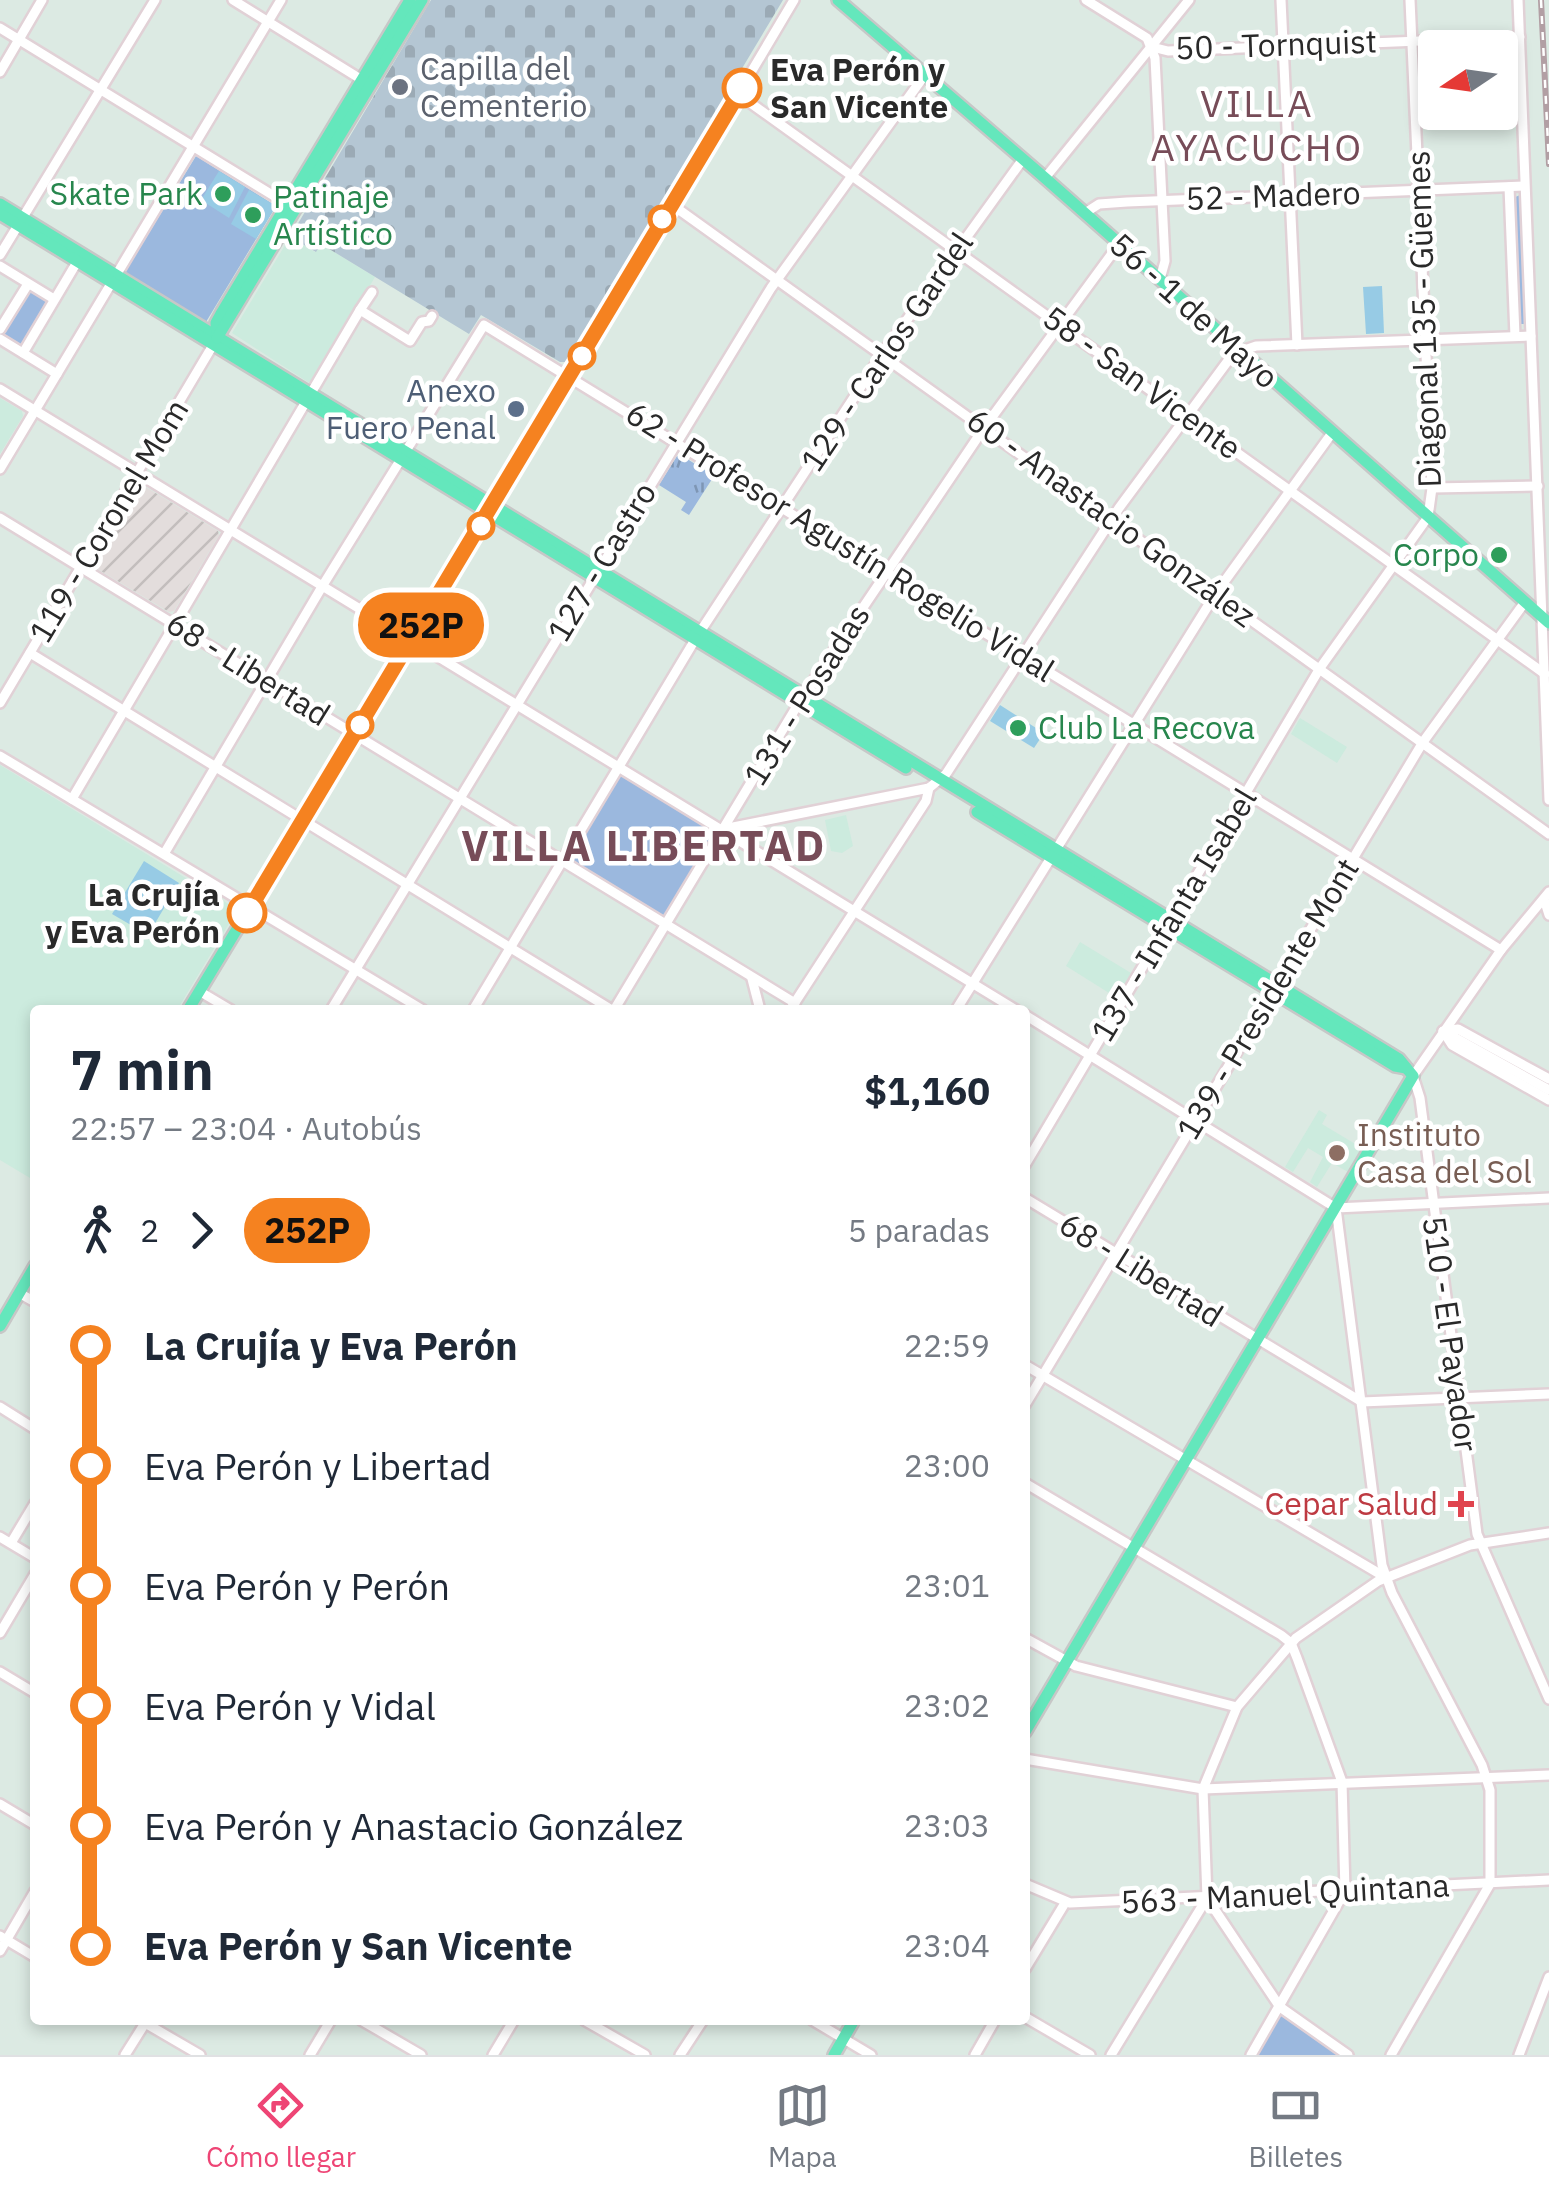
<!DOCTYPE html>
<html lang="es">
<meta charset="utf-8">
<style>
body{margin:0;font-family:"IBM Plex Sans",sans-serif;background:#f2f2f3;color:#1f2937;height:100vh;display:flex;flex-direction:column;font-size:38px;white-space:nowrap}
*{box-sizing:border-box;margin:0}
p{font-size:32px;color:#747a83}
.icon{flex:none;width:55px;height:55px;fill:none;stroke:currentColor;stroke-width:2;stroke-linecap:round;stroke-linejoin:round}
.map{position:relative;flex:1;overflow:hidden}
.panel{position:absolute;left:30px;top:1005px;width:1000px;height:1020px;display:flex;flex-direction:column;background:#fff;border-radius:10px;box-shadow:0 5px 15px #0003}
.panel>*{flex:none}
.badge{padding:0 20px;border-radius:32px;font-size:35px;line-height:65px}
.needle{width:65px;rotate:257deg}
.fabs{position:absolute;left:1418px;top:30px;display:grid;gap:20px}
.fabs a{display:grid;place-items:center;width:100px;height:100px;border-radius:10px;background:#fff;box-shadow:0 5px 15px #0003;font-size:50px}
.map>.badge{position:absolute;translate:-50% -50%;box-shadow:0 0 0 5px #fff}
.legs{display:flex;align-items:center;gap:15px;height:110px;padding:0 40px;font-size:32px}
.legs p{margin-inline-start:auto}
.headline{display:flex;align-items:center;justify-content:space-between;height:170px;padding:0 40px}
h1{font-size:55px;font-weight:800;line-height:75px}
ul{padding:0 40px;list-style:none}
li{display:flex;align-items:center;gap:35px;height:120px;font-size:38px}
li i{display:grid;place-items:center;width:15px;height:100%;margin:0 12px;background:currentColor}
li i::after{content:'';width:25px;height:25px;margin:-12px;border:8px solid;border-radius:50%;background:#fff}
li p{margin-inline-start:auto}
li:first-child i{background:linear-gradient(#0000 50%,currentColor 0)}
li:last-child i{background:linear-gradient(currentColor 50%,#0000 0)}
.menu{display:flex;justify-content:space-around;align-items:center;height:140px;border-top:2px solid #e0e1e3;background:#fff;font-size:28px;color:#747a83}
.menu a{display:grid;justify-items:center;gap:5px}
.menu .active{color:#ee4575}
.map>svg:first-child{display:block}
</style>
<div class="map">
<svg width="1549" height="2055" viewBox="0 0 1549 2055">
<defs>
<pattern id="industrial-furrows" width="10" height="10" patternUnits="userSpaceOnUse" patternTransform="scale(2.5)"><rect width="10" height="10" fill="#e3dddc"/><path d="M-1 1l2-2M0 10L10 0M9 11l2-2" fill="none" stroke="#c3bebd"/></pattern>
<pattern id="grass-tufts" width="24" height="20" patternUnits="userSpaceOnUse" patternTransform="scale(2.5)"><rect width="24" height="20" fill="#9bb8de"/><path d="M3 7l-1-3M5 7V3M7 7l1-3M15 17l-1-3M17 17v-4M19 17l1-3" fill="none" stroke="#7e96b4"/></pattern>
<pattern id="cemetery-stones" width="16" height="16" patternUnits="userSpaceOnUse" patternTransform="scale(2.5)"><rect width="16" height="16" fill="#b4c6d3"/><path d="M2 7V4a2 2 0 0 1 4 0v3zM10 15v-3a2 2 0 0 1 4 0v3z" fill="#9baab5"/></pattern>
</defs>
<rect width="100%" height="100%" fill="#dceae3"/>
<!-- industrial -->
<polygon fill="url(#industrial-furrows)" points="144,486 218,531 219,535 174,611 169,612 96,568 95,561 139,488"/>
<!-- education -->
<g fill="#ccebde">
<polygon points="290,237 315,252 321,244 375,277 311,384 232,333"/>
<polygon points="0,398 22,411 23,416 0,454"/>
<polygon points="1300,718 1347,747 1337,763 1291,734"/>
<polygon points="0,765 235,908 236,912 177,1010 35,1010 35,1181 0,1160"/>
<polygon points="846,815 853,846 842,853 831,851 825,820"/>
<polygon points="1080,942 1131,973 1117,998 1066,966"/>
<polygon points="1319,1110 1327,1115 1322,1124 1362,1148 1348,1172 1332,1163 1317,1187 1310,1182 1323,1157 1308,1148 1293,1172 1285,1167"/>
</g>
<!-- grass -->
<polygon fill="url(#grass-tufts)" points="681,455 714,476 689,515 681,510 686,502 659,485 677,456"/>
<!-- cemetery -->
<polygon fill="url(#cemetery-stones)" points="431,0 783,0 566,362 560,362 481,315 469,334 321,244 316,252 290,237"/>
<!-- park -->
<g fill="#9bb8de">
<polygon points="196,156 276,206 206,322 125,272"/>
<polygon points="1520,195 1523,197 1528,324 1519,324 1513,198"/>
<polygon points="30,287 49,300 21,348 1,335"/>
<polygon points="620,767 723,829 666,926 563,862"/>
<polygon points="1281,2014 1340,2055 1257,2055"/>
</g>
<!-- pitch -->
<g fill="#97cbe5">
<polygon points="219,171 245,187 229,218 201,200"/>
<polygon points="249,190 276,206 256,239 231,224"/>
<polygon points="1382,286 1384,333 1366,334 1363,287"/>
<polygon points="1000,705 1044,733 1034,748 990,721"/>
<polygon points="144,861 179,883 148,935 112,914"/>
</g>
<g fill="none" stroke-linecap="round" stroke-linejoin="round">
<!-- minor casing -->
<g stroke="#e1d1d6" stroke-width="14">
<g id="minor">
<polyline points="233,0 367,83"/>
<polyline points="1086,0 1147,38 1155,58 1165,261 1160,279"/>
<polyline points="1281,0 1297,345"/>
<polyline points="1518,0 1549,800"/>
<polyline points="0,28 292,207"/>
<polyline points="1152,47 1168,51 1520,37"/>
<polyline points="0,72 42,0"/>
<polyline points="738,94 1545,674"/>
<polyline points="1045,178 1189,0"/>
<polyline points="1509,187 1515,336"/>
<polyline points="671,204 1549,834"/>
<polyline points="1085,213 1099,204 1127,202 1524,186"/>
<polyline points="0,255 155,0"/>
<polyline points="0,266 54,299"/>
<polyline points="360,310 372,292"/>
<polyline points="0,329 28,284"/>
<polyline points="0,339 57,374"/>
<polyline points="23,353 77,262"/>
<polyline points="0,389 1016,1010"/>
<polyline points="0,469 281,0"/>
<polyline points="1432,488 1538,486"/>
<polyline points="494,505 794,0"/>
<polyline points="0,518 795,1003"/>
<polyline points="30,653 612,1010"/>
<polyline points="0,703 216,340"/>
<polyline points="0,756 423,1010"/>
<polyline points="72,799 360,310 410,341 422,322 429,321 432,316"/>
<polyline points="723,829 929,788"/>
<polyline points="164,854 323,585 484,325 1501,950"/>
<polyline points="1549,892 1501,950 1413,1076 1420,1098 1477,1534 1549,1699"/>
<polyline points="1544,899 1549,915"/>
<polyline points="752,979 760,1010"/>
<polyline points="199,991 231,1010"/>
<polyline points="331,1010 771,288 924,76"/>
<polyline points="473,1010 696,638 883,353 1023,159"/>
<polyline points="614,1010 800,701 984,428 1119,244"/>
<polyline points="790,1010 926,801 929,788 946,774 1119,508 1233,354 1256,346 1531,336"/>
<polyline points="956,1010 1216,593 1332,433"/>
<polyline points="1025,1015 1336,1208"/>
<polyline points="1443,1031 1452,1045 1549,1100"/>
<polyline points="1443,1031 1549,1090"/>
<polyline points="1446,1031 1458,1029 1549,1079"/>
<polyline points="1025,1165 1320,668 1428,517 1432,488 1410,0"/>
<polyline points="1025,1198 1362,1402 1549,1394"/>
<polyline points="1336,1208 1382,1565 1392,1593 1482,1765 1490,1790 1490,1884 1391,2055"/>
<polyline points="1336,1208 1549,1198"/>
<polyline points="19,1293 35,1302"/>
<polyline points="1025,1365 1385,1577"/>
<polyline points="1025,1405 1423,742 1525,602"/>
<polyline points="0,1407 35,1429"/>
<polyline points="1025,1483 1281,1635 1291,1643 1297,1658 1342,1782 1345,1891 1251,2055"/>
<polyline points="0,1537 35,1558"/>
<polyline points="11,1543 35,1503"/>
<polyline points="0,1633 35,1574"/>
<polyline points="1025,1638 1076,1666 1237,1707"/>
<polyline points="0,1672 35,1693"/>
<polyline points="1025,1759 1203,1789 1549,1775"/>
<polyline points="0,1804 35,1825"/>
<polyline points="1025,1884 1070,1903 1549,1880"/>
<polyline points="1207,1898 1280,2007 1348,2055"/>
<polyline points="0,1936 35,1957"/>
<polyline points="0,1951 35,1891"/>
<polyline points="1025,1969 1065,1903"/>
<polyline points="1025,2017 1090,2055"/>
<polyline points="140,2020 200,2055"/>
<polyline points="361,2020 421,2055"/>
<polyline points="584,2020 645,2055"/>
<polyline points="812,2020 871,2055"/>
<polyline points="125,2055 147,2020"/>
<polyline points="310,2055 331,2020"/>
<polyline points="493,2055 514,2020"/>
<polyline points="680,2055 703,2020"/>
<polyline points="975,2055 995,2020"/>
<polyline points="1111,2055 1207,1898 1203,1789 1237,1707 1296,1638 1378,1581 1470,1545 1549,1533"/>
<polyline points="1519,2055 1549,1977"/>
</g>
</g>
<!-- major casing -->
<g stroke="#c7c7c7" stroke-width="16">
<g id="major">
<polyline points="838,0 1045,178 1549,623"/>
<polyline points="0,204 1399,1059 1413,1076 1025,1732"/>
<polyline points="0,214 906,768"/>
<polyline points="217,337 216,323 222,312 410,0"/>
<polyline points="217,338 422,0"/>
<polyline points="977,812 1395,1066 1406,1068"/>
<polyline points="188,1010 492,508"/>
<polyline points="0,1326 35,1266"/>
<polyline points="834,2055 854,2020"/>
</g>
</g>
<!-- minor -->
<use href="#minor" stroke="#fff" stroke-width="9"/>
<!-- major -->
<use href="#major" stroke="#64e7bc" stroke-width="11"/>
<!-- rail casing -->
<g stroke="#b29fa4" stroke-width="6">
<polyline id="rail" points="1541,0 1549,164"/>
</g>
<!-- rail -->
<use href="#rail" stroke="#fff" stroke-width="2.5" stroke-dasharray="8" stroke-linecap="butt"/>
</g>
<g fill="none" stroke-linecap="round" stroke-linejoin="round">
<!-- line-1 casing -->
<g stroke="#fff" stroke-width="22">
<polyline id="line-1" points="247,913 742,88"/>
</g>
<!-- line-1 -->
<use href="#line-1" stroke="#f58220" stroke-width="15"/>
</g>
<!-- markers -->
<circle fill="#6b7280" stroke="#fff" stroke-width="4" cx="400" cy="87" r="10"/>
<g fill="#fff" stroke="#f58220" stroke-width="5">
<circle cx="742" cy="88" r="18"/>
<circle cx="662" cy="219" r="12"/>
<circle cx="582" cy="356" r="12"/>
<circle cx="481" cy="526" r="12"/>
<circle cx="360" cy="725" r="12"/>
<circle cx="247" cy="913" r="18"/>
</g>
<g fill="#2e9e5b" stroke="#fff" stroke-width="4">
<circle cx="223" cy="194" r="10"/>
<circle cx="253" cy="215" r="10"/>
<circle cx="1499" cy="555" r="10"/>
<circle cx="1018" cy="728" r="10"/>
</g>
<circle fill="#5c6f8a" stroke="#fff" stroke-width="4" cx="516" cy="409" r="10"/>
<circle fill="#8d6e63" stroke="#fff" stroke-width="4" cx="1337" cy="1153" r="10"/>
<path fill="#e0444e" stroke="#fff" stroke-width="4" d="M1456 1489h10v10h10v10h-10v10h-10v-10h-10v-10h10z"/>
<g text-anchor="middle" stroke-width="9" stroke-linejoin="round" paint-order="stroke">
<!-- street labels -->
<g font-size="32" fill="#292929" stroke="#fff">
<text transform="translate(1276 45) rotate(-2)" y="11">50 - Tornquist</text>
<text transform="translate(1273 196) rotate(-2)" y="11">52 - Madero</text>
<text transform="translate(1194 311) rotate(42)" y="11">56 - 1 de Mayo</text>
<text transform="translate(1424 319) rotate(-92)" y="11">Diagonal 135 - Güemes</text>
<text transform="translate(887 352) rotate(-56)" y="11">129 - Carlos Gardel</text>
<text transform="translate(1142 383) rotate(36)" y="11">58 - San Vicente</text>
<text transform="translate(1111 518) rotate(36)" y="11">60 - Anastacio González</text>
<text transform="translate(109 521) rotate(-59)" y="11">119 - Coronel Mom</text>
<text transform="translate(840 542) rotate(32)" y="11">62 - Profesor Agustín Rogelio Vidal</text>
<text transform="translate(602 562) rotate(-59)" y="11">127 - Castro</text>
<text transform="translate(248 669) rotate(32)" y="11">68 - Libertad</text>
<text transform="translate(807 695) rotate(-58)" y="11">131 - Posadas</text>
<text transform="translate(1174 915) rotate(-59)" y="11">137 - Infanta Isabel</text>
<text transform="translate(1268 999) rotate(-59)" y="11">139 - Presidente Mont</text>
<text transform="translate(1141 1270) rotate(32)" y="11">68 - Libertad</text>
<text transform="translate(1450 1334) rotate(82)" y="11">510 - El Payador</text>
<text transform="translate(1285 1894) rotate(-3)" y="11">563 - Manuel Quintana</text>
</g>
<!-- worship labels -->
<g font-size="32" fill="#5b616d" stroke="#fff" text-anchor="start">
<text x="420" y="80">Capilla del<tspan x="420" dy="37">Cementerio</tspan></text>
</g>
<!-- stop labels -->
<g font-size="32" font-weight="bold" fill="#292929" stroke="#fff" text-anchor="start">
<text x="770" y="81">Eva Perón y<tspan x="770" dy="37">San Vicente</tspan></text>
<text x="220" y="906" text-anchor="end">La Crujía<tspan x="220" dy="37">y Eva Perón</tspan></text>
</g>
<!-- leisure labels -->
<g font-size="32" fill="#27864d" stroke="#fff" text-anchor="end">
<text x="203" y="205">Skate Park</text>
<text x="273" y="208" text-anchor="start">Patinaje<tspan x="273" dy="37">Artístico</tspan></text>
<text x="1479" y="566">Corpo</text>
<text x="1038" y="739" text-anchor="start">Club La Recova</text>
</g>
<!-- service labels -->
<g font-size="32" fill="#4e5e75" stroke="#fff" text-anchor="end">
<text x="496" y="402">Anexo<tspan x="496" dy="37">Fuero Penal</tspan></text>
</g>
<!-- education labels -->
<g font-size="32" fill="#785e54" stroke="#fff" text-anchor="start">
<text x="1357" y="1146">Instituto<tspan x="1357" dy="37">Casa del Sol</tspan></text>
</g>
<!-- health labels -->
<g font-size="32" fill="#be3a42" stroke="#fff" text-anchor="end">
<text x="1438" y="1515">Cepar Salud</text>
</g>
<!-- quarter labels -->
<g font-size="38" letter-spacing="2.5" fill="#774c58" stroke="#fff">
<text x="1257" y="117">VILLA<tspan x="1257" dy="44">AYACUCHO</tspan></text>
</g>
<!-- district labels -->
<g font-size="42" font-weight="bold" letter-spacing="2.5" fill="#774c58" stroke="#fff">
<text x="644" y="861">VILLA LIBERTAD</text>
</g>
</g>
</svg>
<div class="fabs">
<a><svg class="needle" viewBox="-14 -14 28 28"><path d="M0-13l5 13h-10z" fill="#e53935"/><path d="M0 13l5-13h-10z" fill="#747a83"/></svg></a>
</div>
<b class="badge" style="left:421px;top:625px;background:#f58220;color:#111">252P</b>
<section class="panel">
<div class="headline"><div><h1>7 min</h1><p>22:57 – 23:04 · Autobús</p></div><b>$1,160</b></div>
<div class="legs"><svg class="icon" aria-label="walk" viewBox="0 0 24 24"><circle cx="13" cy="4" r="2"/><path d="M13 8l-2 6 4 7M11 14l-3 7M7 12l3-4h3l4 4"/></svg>2<svg class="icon" aria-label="forward" viewBox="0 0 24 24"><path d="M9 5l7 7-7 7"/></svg><b class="badge" style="background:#f58220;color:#111">252P</b><p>5 paradas</p></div>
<ul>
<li><i style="color:#f58220"></i><b>La Crujía y Eva Perón</b><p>22:59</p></li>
<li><i style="color:#f58220"></i><span>Eva Perón y Libertad</span><p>23:00</p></li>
<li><i style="color:#f58220"></i><span>Eva Perón y Perón</span><p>23:01</p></li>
<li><i style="color:#f58220"></i><span>Eva Perón y Vidal</span><p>23:02</p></li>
<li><i style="color:#f58220"></i><span>Eva Perón y Anastacio González</span><p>23:03</p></li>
<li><i style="color:#f58220"></i><b>Eva Perón y San Vicente</b><p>23:04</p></li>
</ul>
</section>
</div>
<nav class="menu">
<a class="active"><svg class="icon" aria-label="directions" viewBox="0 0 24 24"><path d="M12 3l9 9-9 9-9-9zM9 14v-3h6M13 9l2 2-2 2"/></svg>Cómo llegar</a>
<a><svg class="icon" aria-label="map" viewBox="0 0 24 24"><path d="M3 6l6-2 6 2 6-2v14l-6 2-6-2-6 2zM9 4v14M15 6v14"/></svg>Mapa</a>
<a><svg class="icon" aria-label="tickets" viewBox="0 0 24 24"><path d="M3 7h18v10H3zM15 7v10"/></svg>Billetes</a>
</nav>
